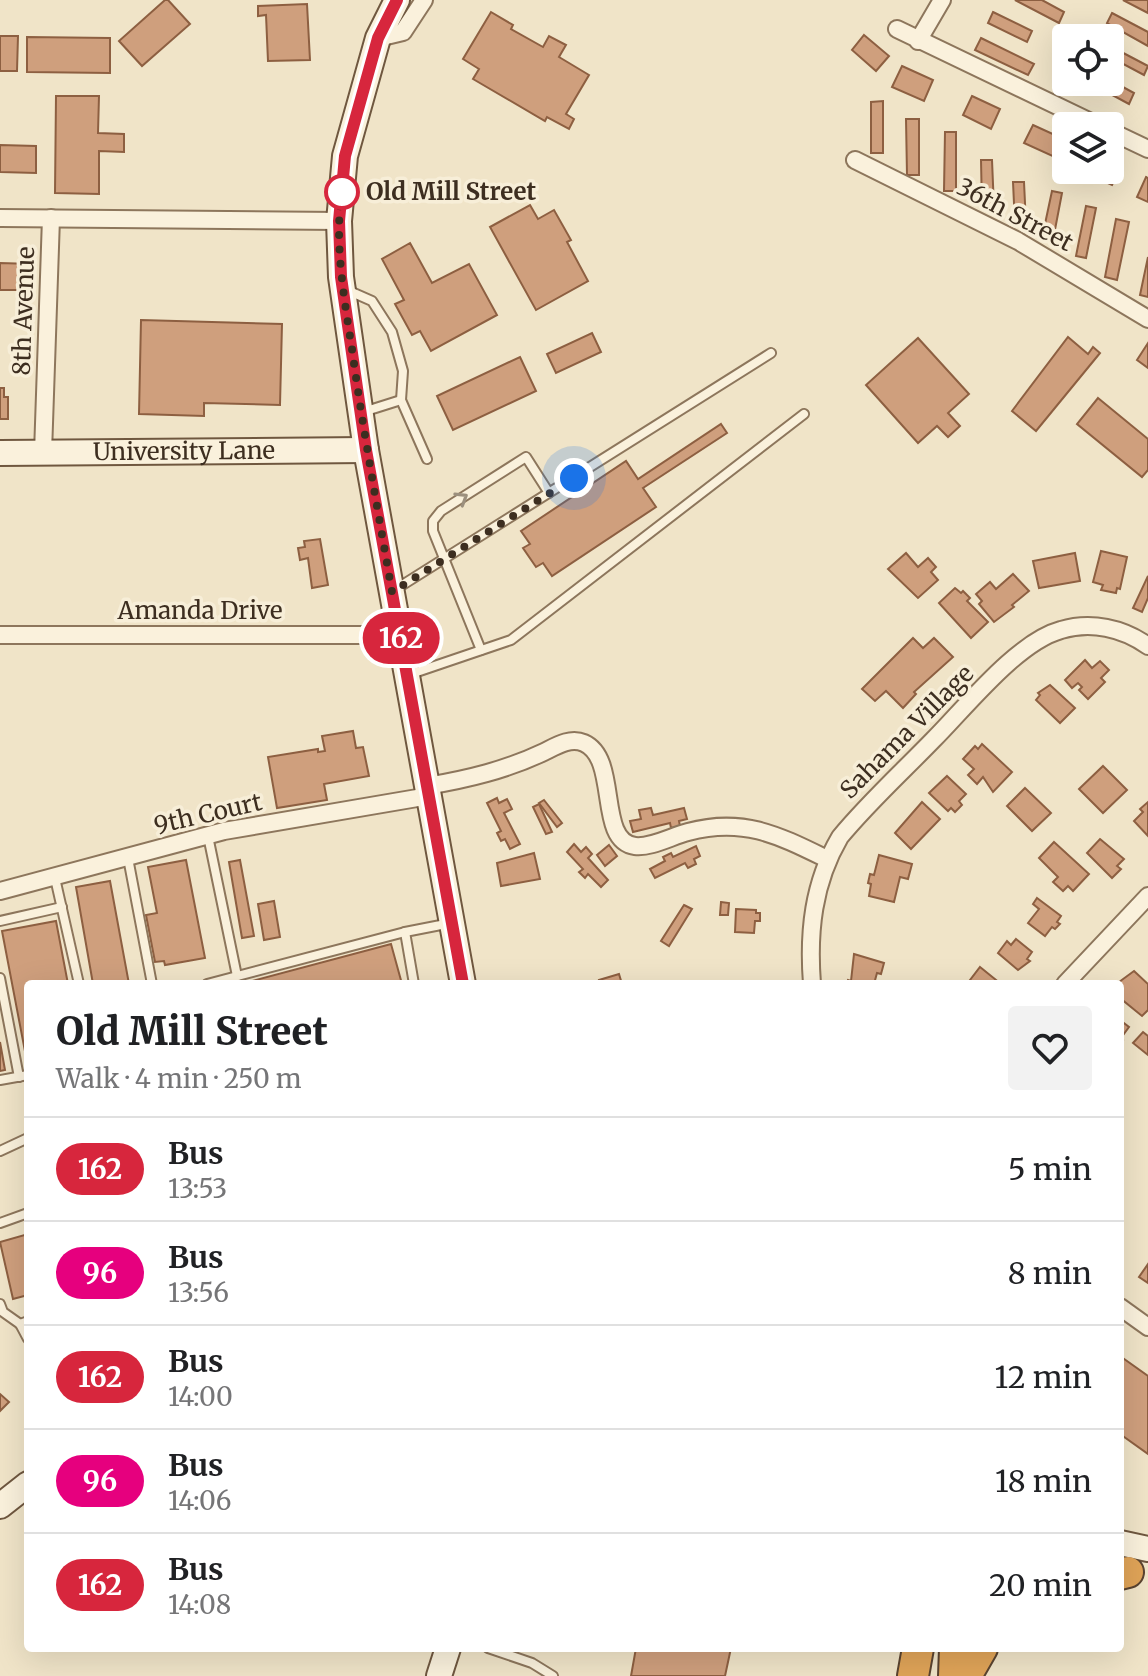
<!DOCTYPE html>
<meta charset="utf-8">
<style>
body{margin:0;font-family:Merriweather,serif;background:#f2f2f2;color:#202124;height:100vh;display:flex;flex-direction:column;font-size:30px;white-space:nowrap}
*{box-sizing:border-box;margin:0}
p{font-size:26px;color:#757577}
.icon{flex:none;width:44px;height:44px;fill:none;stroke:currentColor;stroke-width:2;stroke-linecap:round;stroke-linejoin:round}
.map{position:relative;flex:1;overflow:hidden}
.details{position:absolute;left:24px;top:980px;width:1100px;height:672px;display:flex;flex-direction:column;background:#fff;border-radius:8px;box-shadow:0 8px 32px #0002}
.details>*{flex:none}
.badge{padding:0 16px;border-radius:26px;font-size:28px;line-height:52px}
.controls{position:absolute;left:1052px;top:24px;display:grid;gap:16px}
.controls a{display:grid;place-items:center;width:72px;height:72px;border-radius:8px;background:#fff;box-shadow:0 8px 32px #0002;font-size:40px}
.you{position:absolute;width:40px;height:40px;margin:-20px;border:6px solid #fff;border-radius:50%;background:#1a73e8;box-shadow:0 0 0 12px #1a73e833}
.map>.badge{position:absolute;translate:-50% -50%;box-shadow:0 0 0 4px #fff}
.round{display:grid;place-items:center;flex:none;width:84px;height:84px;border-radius:8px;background:#f2f2f2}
.overview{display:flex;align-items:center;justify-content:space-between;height:136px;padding:0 32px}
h1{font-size:38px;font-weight:800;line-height:60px}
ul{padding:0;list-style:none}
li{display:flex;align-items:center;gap:24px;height:104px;padding:0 32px;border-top:2px solid #e0e0e0}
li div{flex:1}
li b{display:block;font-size:30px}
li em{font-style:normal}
li .badge{min-width:88px;font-weight:700;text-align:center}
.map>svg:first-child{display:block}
</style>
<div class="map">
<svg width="1148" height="1676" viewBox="0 0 1148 1676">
<rect width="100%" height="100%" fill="#f0e4c8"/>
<!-- building -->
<g fill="#cf9f7d" stroke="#8d5f41" stroke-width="2">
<polygon points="165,0 168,0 190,24 142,66 119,41"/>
<polygon points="1015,0 1042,0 1064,12 1059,23"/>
<polygon points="1123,0 1148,0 1148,13"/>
<polygon points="307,4 310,60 268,61 266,15 258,16 258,6"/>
<polygon points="491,12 513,25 511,29 543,47 549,36 566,45 559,57 589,75 566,114 574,119 569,129 547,117 545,121 473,79 479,69 463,59"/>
<polygon points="993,12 1032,31 1027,42 988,23"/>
<polygon points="1112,13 1148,32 1148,46 1107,23"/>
<polygon points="864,35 889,56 876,71 852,50"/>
<polygon points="0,36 18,36 17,71 0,71"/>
<polygon points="27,37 110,38 110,73 27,72"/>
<polygon points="981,38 1034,64 1028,75 975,50"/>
<polygon points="1110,46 1148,66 1144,75 1110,57"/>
<polygon points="902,66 933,80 924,101 892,87"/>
<polygon points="1110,80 1134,93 1129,104 1088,82"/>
<polygon points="56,96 99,96 98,133 124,134 124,152 99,151 99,194 55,193"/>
<polygon points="972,96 1000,109 991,129 963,115"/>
<polygon points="883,101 883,153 871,153 871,102"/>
<polygon points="906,119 919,119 919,175 907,175"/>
<polygon points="1033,125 1066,140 1059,159 1024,143"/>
<polygon points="945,132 956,132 956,191 944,191"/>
<polygon points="0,145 36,146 36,173 0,172"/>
<polygon points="981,160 992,160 994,208 982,209"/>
<polygon points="1110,160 1121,166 1112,185 1081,171 1110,170"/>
<polygon points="1146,177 1148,178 1148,202 1137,197"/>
<polygon points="1013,182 1024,182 1026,224 1015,225"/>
<polygon points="1052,191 1062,193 1053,240 1042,238"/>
<polygon points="530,205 538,219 554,210 571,240 567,242 588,281 536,310 490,227"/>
<polygon points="1086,206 1096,208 1086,258 1076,256"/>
<polygon points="1116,219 1129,222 1117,280 1105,277"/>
<polygon points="410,243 432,283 469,264 497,315 431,351 420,331 412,335 395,304 404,300 382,259"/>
<polygon points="1148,257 1148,297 1140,295"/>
<polygon points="0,263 32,264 32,284 18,284 18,290 0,290"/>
<polygon points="141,320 282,324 280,405 204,403 204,416 139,414"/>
<polygon points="592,333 601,352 556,373 547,354"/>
<polygon points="1068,337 1088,354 1093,347 1100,353 1036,431 1012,411"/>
<polygon points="918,338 969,394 948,413 960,426 948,437 937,426 918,443 866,385"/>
<polygon points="1148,343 1148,368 1137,360"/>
<polygon points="520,357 536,391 453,430 437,396"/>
<polygon points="0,388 4,388 4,397 8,397 8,419 0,419"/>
<polygon points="1098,398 1148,439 1148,470 1142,477 1077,424"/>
<polygon points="721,424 727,433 643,488 656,507 552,576 543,563 536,567 523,548 530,544 521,531 626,461 638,479"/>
<polygon points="320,539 328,585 312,588 308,558 300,560 298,548 305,547 304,541"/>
<polygon points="1101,551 1127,557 1120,589 1117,588 1116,593 1101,590 1103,585 1093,582"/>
<polygon points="906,553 918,567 928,558 936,567 931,572 938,580 918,598 888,569"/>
<polygon points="1075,553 1080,581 1039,588 1033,561"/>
<polygon points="1013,574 1029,591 1012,605 1014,607 994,622 979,604 982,601 976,594 990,582 996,589"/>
<polygon points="1148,576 1148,598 1142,612 1133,608"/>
<polygon points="955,588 961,593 963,591 970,598 967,601 988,622 971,638 939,603"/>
<polygon points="913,638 923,648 934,638 953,657 914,692 916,694 903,708 886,691 875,701 862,689"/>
<polygon points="1085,660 1092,668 1100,661 1109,670 1101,678 1105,682 1088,699 1079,690 1082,687 1078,683 1072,688 1065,680"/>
<polygon points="1050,685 1075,708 1060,723 1036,700 1040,695 1038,693"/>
<polygon points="353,731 356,748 363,747 369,776 324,784 327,800 277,808 268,757 318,749 318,752 325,751 322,736"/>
<polygon points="982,744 1012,772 993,792 983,777 977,784 968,775 974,769 963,759 975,746 978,749"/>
<polygon points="1103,766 1127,790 1103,813 1079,789"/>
<polygon points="947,776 966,794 959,801 962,805 955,812 951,808 948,811 929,793"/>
<polygon points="1025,788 1051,813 1032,831 1007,806"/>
<polygon points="497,798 499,803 507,799 512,809 504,813 520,844 510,849 505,839 501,841 497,833 501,831 487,803"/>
<polygon points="544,800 562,823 557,827 539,803"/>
<polygon points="922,802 940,819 911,849 895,833"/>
<polygon points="1148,802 1148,836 1134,821 1143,812 1140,809"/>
<polygon points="539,804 552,832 546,834 533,807"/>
<polygon points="651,808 653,815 684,808 687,819 679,821 680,826 671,828 670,823 633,832 630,821 641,819 639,810"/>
<polygon points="1100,839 1124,859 1117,866 1121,869 1112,878 1087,853"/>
<polygon points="1054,842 1089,874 1073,891 1068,886 1063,891 1053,882 1058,877 1039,858"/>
<polygon points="574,844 581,852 586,847 592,854 588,858 608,880 601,887 588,874 585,878 579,872 583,869 567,852"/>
<polygon points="609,845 617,856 605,866 597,855"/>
<polygon points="696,846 700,856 694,859 696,864 688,868 685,863 655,878 650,869 665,861 663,857 671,853 673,857"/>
<polygon points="534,853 540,879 501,886 497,863"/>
<polygon points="879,855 912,864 908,879 900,877 894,902 869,896 871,884 868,883 870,874 874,875"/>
<polygon points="186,860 205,958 165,965 164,961 155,962 146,915 157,913 148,867"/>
<polygon points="240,860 254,936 242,938 229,862"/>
<polygon points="110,881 129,984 93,984 76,887"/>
<polygon points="1037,898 1061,916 1057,922 1060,924 1055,929 1052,927 1045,936 1028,923 1039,909 1033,904"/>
<polygon points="274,901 280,937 264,940 258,904"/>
<polygon points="721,902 729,903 728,915 720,915"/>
<polygon points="684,905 692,909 669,946 661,941"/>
<polygon points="736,909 756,910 756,913 760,913 760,921 755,921 754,933 735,932"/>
<polygon points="56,921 68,984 28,984 28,1067 2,931"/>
<polygon points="1016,939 1032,952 1027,959 1030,961 1018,970 998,953 1007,941 1011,945"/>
<polygon points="391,944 402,984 241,984"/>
<polygon points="854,954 884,963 881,974 877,973 874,984 847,984 848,980 851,981"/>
<polygon points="980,967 1001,984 967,984"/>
<polygon points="1134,971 1148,984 1148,1010 1142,1016 1120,998 1122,985 1119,982"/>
<polygon points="619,974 622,984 600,984 599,980"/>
<polygon points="1120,1020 1129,1027 1121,1038 1123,1040 1120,1044"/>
<polygon points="1143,1032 1148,1036 1148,1055 1133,1043"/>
<polygon points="0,1042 5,1070 0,1071"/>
<polygon points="28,1234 28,1295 13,1299 0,1242"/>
<polygon points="1148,1264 1148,1283 1139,1277"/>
<polygon points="1120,1356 1148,1376 1148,1454 1120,1434"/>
<polygon points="0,1394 9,1402 0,1411"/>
<polygon points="636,1648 731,1648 725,1676 631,1676"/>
</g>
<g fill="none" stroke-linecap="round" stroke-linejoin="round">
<!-- lane casing -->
<g stroke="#8d765c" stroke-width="12">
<g id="lane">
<polyline points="347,290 372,301 392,332 403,371 401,400 427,459"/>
<polyline points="363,412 401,400"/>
<polyline points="396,589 771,353"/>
<polyline points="481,650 433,531 433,521 441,511 526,457 549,493"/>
<polyline points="408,675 511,640 804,414"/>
<polyline points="208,836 237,976"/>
<polyline points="128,858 152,984"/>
<polyline points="55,878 79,984"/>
<polyline points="0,921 62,907"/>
<polyline points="0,978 19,1077"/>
<polyline points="207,984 405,932"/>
<polyline points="414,984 405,932 451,923"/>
<polyline points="0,1080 28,1075"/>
<polyline points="0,1151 28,1138"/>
<polyline points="0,1223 28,1213"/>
<polyline points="0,1304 3,1312 20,1324"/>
<polyline points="28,1321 20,1324 28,1339"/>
<polyline points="488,1648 532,1663 553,1676"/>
</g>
</g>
<!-- street casing -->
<g stroke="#8d765c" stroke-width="20">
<g id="street">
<polyline points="897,29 1099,126"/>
<polyline points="378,38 403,32 424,0"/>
<polyline points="918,41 942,0"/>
<polyline points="1110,131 1148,149"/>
<polyline points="855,160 1018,241 1148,319"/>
<polyline points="0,218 339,221"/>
<polyline points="43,453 51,218"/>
<polyline points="0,635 401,635"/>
<path d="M427 786C468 779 506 770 544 752 556 746 570 737 584 743 620 759 596 841 635 846 651 848 672 836 688 832 743 817 778 835 827 859"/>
<polyline points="0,891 224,831 429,796"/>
<path d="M812 984C808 932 813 883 840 837 868 803 902 772 933 740 966 707 1017 642 1061 630 1091 621 1123 628 1148 646"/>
<polyline points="1065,984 1148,896"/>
<polyline points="1120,1307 1148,1327"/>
</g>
</g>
<!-- secondary casing -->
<g stroke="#6f573f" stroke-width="28">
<g id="secondary">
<polyline points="397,0 378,38 345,156 339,221 341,277 366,450 463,984"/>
<path id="s1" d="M0 453 366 450"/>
<polyline points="0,1506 28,1484"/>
<polyline points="1120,1543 1148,1549"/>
<polyline points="439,1676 448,1648"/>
</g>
</g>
<!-- highway casing -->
<g stroke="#5b4430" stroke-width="34">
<g id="highway">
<polyline points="1120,1574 1128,1572"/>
<polyline points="913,1676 918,1648"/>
<polyline points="954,1676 955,1648"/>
<polyline points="966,1676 982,1648"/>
</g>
</g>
<!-- lane -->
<use href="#lane" stroke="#faf1dc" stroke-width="8"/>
<!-- street -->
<use href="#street" stroke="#faf1dc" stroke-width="16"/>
<!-- secondary -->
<use href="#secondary" stroke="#faf1dc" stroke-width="24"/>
<!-- highway -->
<use href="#highway" stroke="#e0a458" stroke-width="30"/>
</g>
<!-- one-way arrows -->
<defs><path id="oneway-chevron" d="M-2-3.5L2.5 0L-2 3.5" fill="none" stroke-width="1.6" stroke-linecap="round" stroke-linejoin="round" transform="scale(2)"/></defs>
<use stroke="#9c907e" href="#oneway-chevron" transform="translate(462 498) rotate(-32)"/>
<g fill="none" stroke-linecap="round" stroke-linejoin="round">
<!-- line casing -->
<g stroke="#fff" stroke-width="18">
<polyline id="line" points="397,0 378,38 345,156 339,221 341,277 366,450 463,984"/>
</g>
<!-- line -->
<use href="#line" stroke="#d7263d" stroke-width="12"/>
<!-- walk -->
<path stroke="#3d2e20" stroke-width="8" stroke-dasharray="0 14.4" d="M342 192C334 240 344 298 352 349 363 430 378 511 392 592L574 478"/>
</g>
<!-- markers -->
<circle fill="#fff" stroke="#d7263d" stroke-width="4" cx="342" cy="192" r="16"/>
<g text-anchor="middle" stroke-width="7" stroke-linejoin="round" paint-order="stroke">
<!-- stop labels -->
<g font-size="24" font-weight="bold" fill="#3d2e20" stroke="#f7eed8" text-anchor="start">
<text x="366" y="200">Old Mill Street</text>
</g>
<!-- street labels -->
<g font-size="24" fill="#3d2e20" stroke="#f7eed8">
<text transform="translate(1015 215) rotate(28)" y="8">36th Street</text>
<text transform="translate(24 311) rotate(-88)" y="8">8th Avenue</text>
<text dy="8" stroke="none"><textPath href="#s1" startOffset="184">University Lane</textPath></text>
<text x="200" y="619">Amanda Drive</text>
<text transform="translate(907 732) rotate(-45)" y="8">Sahama Village</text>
<text transform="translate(208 814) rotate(-13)" y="8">9th Court</text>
</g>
</g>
</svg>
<div class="controls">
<a><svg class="icon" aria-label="locate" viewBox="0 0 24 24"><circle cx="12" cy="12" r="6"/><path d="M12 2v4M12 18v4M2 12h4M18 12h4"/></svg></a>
<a><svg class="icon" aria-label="layers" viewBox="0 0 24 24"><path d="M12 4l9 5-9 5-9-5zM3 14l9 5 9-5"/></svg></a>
</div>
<div class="you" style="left:574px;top:478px"></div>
<b class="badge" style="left:401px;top:638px;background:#d7263d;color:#fff">162</b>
<section class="details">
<div class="overview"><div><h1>Old Mill Street</h1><p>Walk · 4 min · 250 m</p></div><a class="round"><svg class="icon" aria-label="heart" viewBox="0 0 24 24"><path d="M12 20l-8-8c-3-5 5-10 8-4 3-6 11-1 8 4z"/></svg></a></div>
<ul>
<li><span class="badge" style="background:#d7263d;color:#fff">162</span><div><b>Bus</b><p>13:53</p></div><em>5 min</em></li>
<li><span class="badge" style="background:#e6007e;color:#fff">96</span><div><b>Bus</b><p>13:56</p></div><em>8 min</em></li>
<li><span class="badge" style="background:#d7263d;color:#fff">162</span><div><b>Bus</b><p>14:00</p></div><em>12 min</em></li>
<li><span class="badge" style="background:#e6007e;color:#fff">96</span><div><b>Bus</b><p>14:06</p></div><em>18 min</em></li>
<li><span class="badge" style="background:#d7263d;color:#fff">162</span><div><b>Bus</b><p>14:08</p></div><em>20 min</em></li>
</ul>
</section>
</div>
